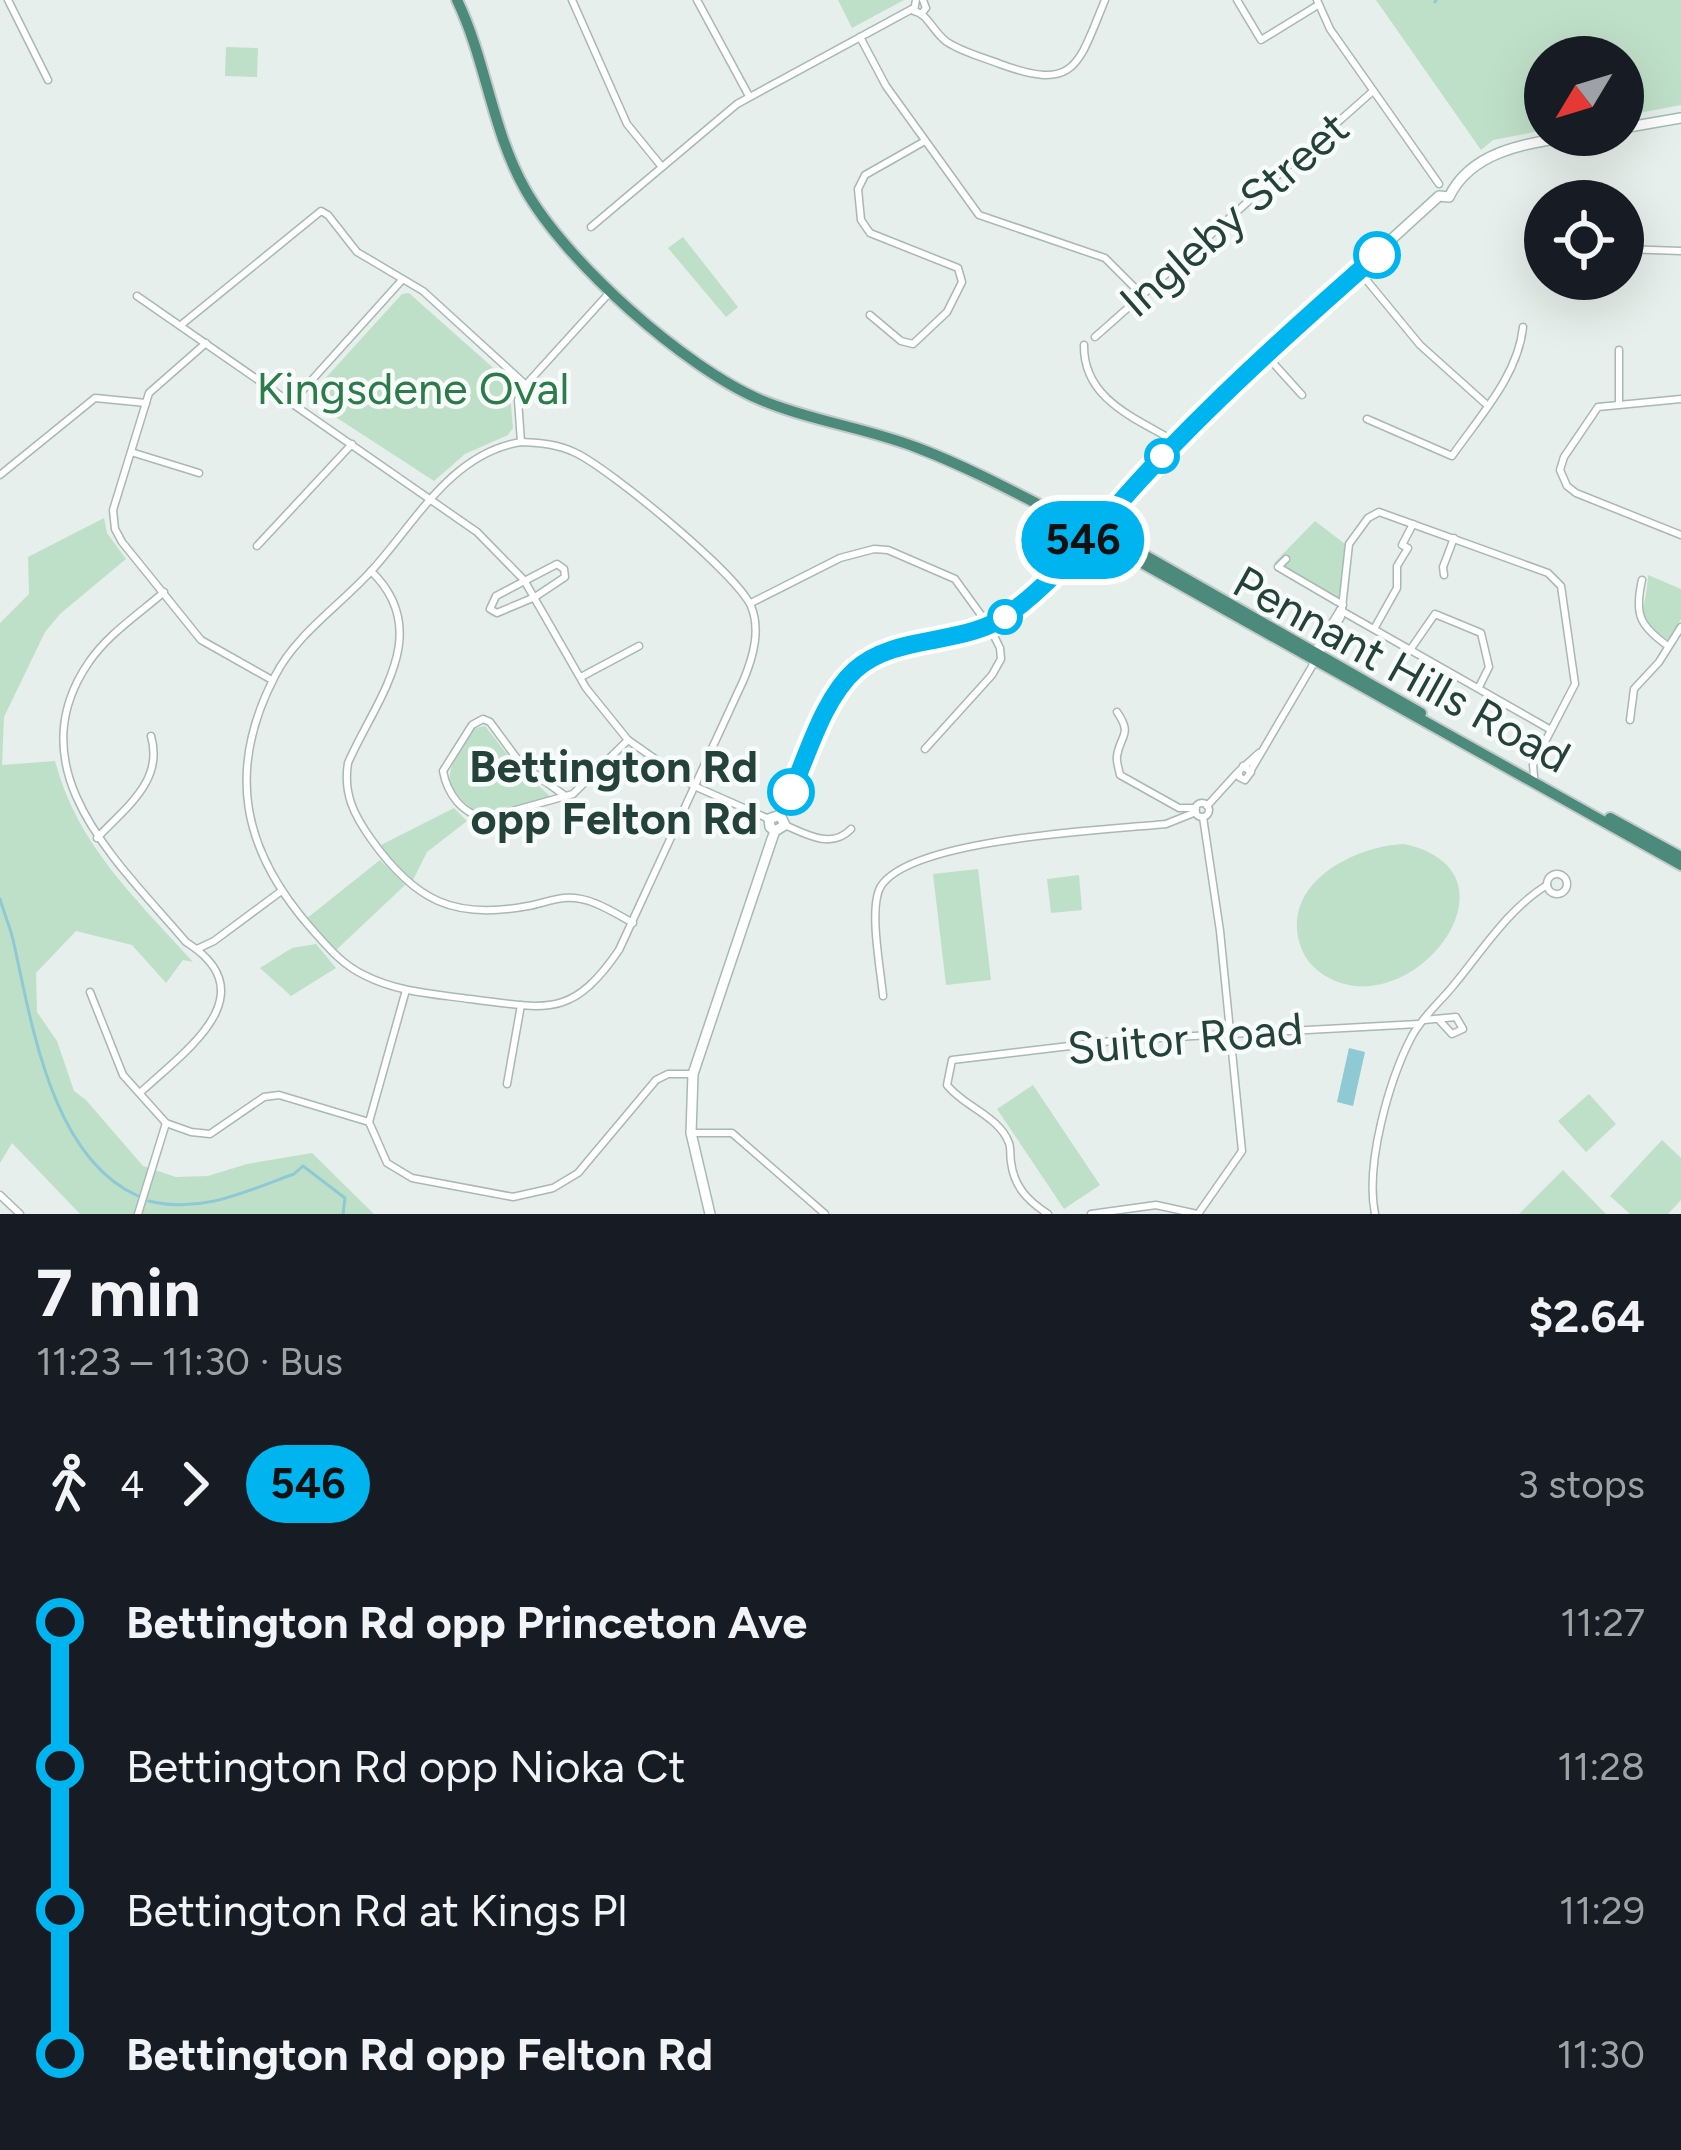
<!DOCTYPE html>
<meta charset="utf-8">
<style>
body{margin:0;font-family:Figtree,sans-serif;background:#20242c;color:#f1f3f6;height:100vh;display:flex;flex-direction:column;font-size:45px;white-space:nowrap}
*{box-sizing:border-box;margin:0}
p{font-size:39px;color:#9ea1a6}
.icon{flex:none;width:66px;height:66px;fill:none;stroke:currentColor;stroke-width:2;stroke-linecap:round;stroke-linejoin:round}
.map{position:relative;height:1214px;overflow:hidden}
.drawer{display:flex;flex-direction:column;background:#171b24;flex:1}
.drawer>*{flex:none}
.badge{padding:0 24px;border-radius:39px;font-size:42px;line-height:78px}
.needle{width:78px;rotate:232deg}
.tools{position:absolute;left:1524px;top:36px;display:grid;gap:24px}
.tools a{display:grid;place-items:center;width:120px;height:120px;border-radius:50%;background:#171b24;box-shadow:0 12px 48px #0002;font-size:60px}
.map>.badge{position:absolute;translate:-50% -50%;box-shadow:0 0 0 6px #fff}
.legs{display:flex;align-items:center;gap:18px;height:132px;padding:0 36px;font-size:39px}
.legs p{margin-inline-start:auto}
.overview{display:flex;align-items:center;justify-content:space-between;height:204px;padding:0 36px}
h1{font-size:66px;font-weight:700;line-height:90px}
ul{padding:0 36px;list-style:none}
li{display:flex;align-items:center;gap:42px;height:144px;font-size:45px}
li i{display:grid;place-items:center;width:18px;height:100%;margin:0 15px;background:currentColor}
li i::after{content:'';width:30px;height:30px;margin:-15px;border:9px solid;border-radius:50%;background:#171b24}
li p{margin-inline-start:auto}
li:first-child i{background:linear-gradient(#0000 50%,currentColor 0)}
li:last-child i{background:linear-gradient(currentColor 50%,#0000 0)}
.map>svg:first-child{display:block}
</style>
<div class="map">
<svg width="1681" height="1214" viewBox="0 0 1681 1214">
<rect width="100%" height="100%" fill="#e6efeb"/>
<!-- green -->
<g fill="#bfe0c8">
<polygon points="838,0 904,0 852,28"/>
<polygon points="1376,0 1681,0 1681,105 1623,116 1623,57 1545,57 1545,130 1493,140 1481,150"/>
<polygon points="226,47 258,48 257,77 225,76"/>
<polygon points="683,237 738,307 726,317 668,248"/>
<polygon points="409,293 509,382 513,428 508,435 465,454 434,481 311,401 311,394 402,294"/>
<path d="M104 518 107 533 126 559 60 614 45 632 4 717 2 765 55 761C77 845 137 900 193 962L183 960 166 983 132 945 76 931 36 973 37 1012 57 1041 74 1091 86 1100 143 1166 176 1177 208 1176 247 1164 312 1153 374 1214H80L12 1143 0 1163V623L29 594 28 557Z"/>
<polygon points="1315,521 1345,544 1339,598 1274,563"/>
<path d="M1648 575 1681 589V619L1668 640C1630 612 1646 618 1648 575Z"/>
<path d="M485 726 515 764 552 798 478 813C434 782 449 768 473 729Z"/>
<polygon points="454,808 467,821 427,852 412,882 379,846"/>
<path d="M1404 844C1529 871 1416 1021 1331 979 1313 970 1302 957 1298 937 1287 880 1356 846 1404 844Z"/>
<polygon points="380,860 405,885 333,953 306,919"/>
<polygon points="978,869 991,980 946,985 933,874"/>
<polygon points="1079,875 1082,910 1051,913 1047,879"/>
<polygon points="316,944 336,968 291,996 260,968 292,948"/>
<polygon points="1033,1085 1100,1185 1064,1209 997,1109"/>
<polygon points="1589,1094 1616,1124 1586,1152 1558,1121"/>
<polygon points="1662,1140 1681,1158 1681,1200 1668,1214 1630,1214 1610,1196"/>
<polygon points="1563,1170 1606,1214 1519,1214"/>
</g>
<!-- water -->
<polygon fill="#8ec9d4" points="1349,1048 1365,1052 1353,1106 1337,1102"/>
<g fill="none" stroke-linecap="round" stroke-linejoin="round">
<!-- stream -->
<g stroke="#8ec9d4" stroke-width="3">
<polyline points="1435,2 1436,0"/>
<path d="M0 899C4 914 11 928 14 944 32 1025 52 1158 138 1196"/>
<path d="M149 1201C201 1214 244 1192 294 1174L303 1166 345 1198 343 1214"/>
</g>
<!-- minor casing -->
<g stroke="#a8b8b2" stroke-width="9">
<g id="minor">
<polyline points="8,0 48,80"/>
<polyline points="572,0 627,124 662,167"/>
<polyline points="697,0 749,96"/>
<path d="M916 0 914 11C928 14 933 32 947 42 962 52 982 57 1000 64 1076 92 1078 65 1105 0"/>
<polyline points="1237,0 1261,40 1318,5"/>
<polyline points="1317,0 1330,29 1439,184"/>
<polyline points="922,13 926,8 923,0"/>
<polyline points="860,37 886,86 979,215 1105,258 1142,295"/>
<polyline points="591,227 737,104 912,9"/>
<polyline points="1623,249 1681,251"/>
<polyline points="1359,271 1420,345 1487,405"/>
<polyline points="137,296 477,532 524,580 586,688 628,740 694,786 769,819"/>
<polyline points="870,315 901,341 913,344 947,312 962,282 958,268 870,233 861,220 858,189 865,175 925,141"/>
<polyline points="181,325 321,211 328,215 357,252 423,291 526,385"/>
<polyline points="1095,337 1373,91"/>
<polyline points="206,343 149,393 113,510 115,529 122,542 201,640 272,680"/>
<path d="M1084 345C1083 399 1135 418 1176 442"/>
<polyline points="1619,350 1619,402"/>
<polyline points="1265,354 1302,395"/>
<polyline points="1681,399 1598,407 1564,457 1560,470 1567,486 1576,493 1681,535"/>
<polyline points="292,402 402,280"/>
<path d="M1367 419 1452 456C1479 417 1518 376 1523 327"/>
<path d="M521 442C541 443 558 444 576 453 611 470 736 573 751 606 761 630 753 657 744 679L619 950C571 1020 546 1008 470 999 434 994 397 992 364 975 341 964 327 946 310 927 242 849 226 770 275 676 296 634 342 604 373 569 417 520 452 453 521 442Z"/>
<polyline points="521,442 518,400 522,389 611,291"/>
<polyline points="131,452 199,473"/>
<polyline points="0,475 95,398 146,403"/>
<polyline points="257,546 352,444"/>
<polyline points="1286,559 1278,567 1343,605"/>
<polygon points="557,564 564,569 565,577 535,597 497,613 490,609 496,596"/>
<path d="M371 571C435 633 376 699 348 763 343 794 354 815 371 839 415 901 454 920 528 906 540 904 552 899 564 898 590 896 611 911 633 923"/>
<polyline points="1444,575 1443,567 1454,538"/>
<path d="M1642 580C1634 615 1640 626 1668 646"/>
<polyline points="751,603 840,558 874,549 888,550 955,579 989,626 1000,648 1001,659 992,675 925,749"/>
<polyline points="1340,610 1551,730"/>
<polyline points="1374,629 1397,588 1397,566 1408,548 1402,545 1413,524"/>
<polyline points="1410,650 1435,614 1481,633 1489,667 1479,687"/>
<polyline points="1314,652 1340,610"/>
<polyline points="581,677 639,646"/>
<path d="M1117 712C1133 735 1120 735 1117 756 1116 762 1119 769 1120 775L1179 808H1196"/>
<polyline points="1630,720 1634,689 1659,662 1681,627"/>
<polyline points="1243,766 1251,772 1245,780 1239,777 1239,771 1259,753"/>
<polyline points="1251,770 1341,617 1349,544 1368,518 1379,512 1548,573 1561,586 1575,684 1533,765 1534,776"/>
<path d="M564 795 521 764 490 722 483 719 472 725 443 771C447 793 462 815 487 818L573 794 628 740"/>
<circle cx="1202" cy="810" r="7"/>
<polyline points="1207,806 1237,773"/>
<path d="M785 825C807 835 832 849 851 829"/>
<path d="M97 838C126 807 164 781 151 736"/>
<circle cx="1557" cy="884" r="10"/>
<polyline points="197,949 214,941 280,892"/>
<polyline points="406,990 369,1122 387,1163 412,1178 513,1197 553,1188 578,1173 656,1080 668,1074 693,1074"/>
<polyline points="90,992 123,1075 166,1123 191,1132 210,1134 264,1097 279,1095 369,1122"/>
<path d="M883 996C881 971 868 907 881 886 912 838 1107 830 1166 824L1196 812"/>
<polyline points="1424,1020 1456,1017 1463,1029 1452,1034 1440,1021"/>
<polyline points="507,1084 521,1005"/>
<path d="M140 1093C182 1053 270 995 186 942 120 864 14 771 89 662 108 634 139 614 164 592"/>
<polyline points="692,1133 732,1133 825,1214"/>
<polyline points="0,1195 20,1214"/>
<polyline points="138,1214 166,1123"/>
<path d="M1048 1214C1028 1201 1014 1187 1011 1162 1010 1158 1011 1147 1009 1143 999 1116 964 1107 947 1085L952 1060 1120 1040 1419 1024"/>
<polyline points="1091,1214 1156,1205 1197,1214"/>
<polyline points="1198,1214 1242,1151 1220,931 1203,817"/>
<path d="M1375 1214C1365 1164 1389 1080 1412 1036 1423 1016 1440 1002 1453 986 1482 951 1508 909 1547 885"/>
</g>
</g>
<!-- secondary casing -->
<g stroke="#a4bbb3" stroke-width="12">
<g id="secondary">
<polyline points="1623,128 1681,118"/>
<path d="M775 831 770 827 769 819 780 815 836 695 856 669 889 652 989 626 1027 599 1224 392 1439 196 1449 197C1472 149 1530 143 1580 135"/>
<polyline points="710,1214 691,1133 693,1074 772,839 775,831 785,825 780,815"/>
</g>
</g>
<!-- trunk casing -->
<g stroke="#c2cac8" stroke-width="14">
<g id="trunk">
<path d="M457 0C486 60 492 131 525 189 565 261 685 368 761 400 811 421 867 428 918 448 978 471 1034 503 1091 531L1099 539 1681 865"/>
<polyline points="1092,531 1103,531 1118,540 1421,713"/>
<polyline points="1610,818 1681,857"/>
</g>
</g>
<!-- minor -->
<use href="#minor" stroke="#fff" stroke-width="6"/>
<!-- secondary -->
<use href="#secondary" stroke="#fff" stroke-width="9"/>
<!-- trunk -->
<use href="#trunk" stroke="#4c8a7c" stroke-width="10"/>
</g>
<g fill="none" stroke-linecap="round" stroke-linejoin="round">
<!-- line-1 casing -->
<g stroke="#fff" stroke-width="27">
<path id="line-1" d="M791 792C808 754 823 699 855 670 896 633 964 647 1009 614 1064 574 1108 512 1156 463 1226 389 1301 322 1377 255"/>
</g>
<!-- line-1 -->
<use href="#line-1" stroke="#00b5ef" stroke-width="18"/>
</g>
<!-- markers -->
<g fill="#fff" stroke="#00b5ef" stroke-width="6">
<circle cx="1377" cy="255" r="21"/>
<circle cx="1162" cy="456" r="15"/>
<circle cx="1005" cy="617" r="15"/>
<circle cx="791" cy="792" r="21"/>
</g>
<g text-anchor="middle" stroke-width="9" stroke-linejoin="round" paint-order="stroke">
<!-- street labels -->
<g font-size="45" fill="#24423a" stroke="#f7fbf9">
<text transform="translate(1234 214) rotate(-41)" y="16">Ingleby Street</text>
<text transform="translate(1402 669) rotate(29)" y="16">Pennant Hills Road</text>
<text transform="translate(1185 1038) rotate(-5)" y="16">Suitor Road</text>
</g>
<!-- park labels -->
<g font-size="45" fill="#2d7a4b" stroke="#f7fbf9">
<text x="413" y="404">Kingsdene Oval</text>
</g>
<!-- stop labels -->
<g font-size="45" font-weight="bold" fill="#24423a" stroke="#f7fbf9" text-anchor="end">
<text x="758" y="782">Bettington Rd<tspan x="758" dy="52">opp Felton Rd</tspan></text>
</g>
</g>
</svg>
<div class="tools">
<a><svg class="needle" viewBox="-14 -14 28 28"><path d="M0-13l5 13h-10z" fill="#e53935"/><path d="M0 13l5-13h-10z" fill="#9ea1a6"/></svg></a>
<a><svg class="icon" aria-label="locate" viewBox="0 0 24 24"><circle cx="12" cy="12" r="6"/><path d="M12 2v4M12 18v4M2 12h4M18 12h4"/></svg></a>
</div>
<b class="badge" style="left:1083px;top:540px;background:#00b5ef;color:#111">546</b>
</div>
<section class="drawer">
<div class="overview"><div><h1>7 min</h1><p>11:23 – 11:30 · Bus</p></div><b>$2.64</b></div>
<div class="legs"><svg class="icon" aria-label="walk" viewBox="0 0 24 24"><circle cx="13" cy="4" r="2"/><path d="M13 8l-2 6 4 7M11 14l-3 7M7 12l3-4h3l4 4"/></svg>4<svg class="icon" aria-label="forward" viewBox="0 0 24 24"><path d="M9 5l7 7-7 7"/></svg><b class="badge" style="background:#00b5ef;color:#111">546</b><p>3 stops</p></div>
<ul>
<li><i style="color:#00b5ef"></i><b>Bettington Rd opp Princeton Ave</b><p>11:27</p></li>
<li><i style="color:#00b5ef"></i><span>Bettington Rd opp Nioka Ct</span><p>11:28</p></li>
<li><i style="color:#00b5ef"></i><span>Bettington Rd at Kings Pl</span><p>11:29</p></li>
<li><i style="color:#00b5ef"></i><b>Bettington Rd opp Felton Rd</b><p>11:30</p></li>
</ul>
</section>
